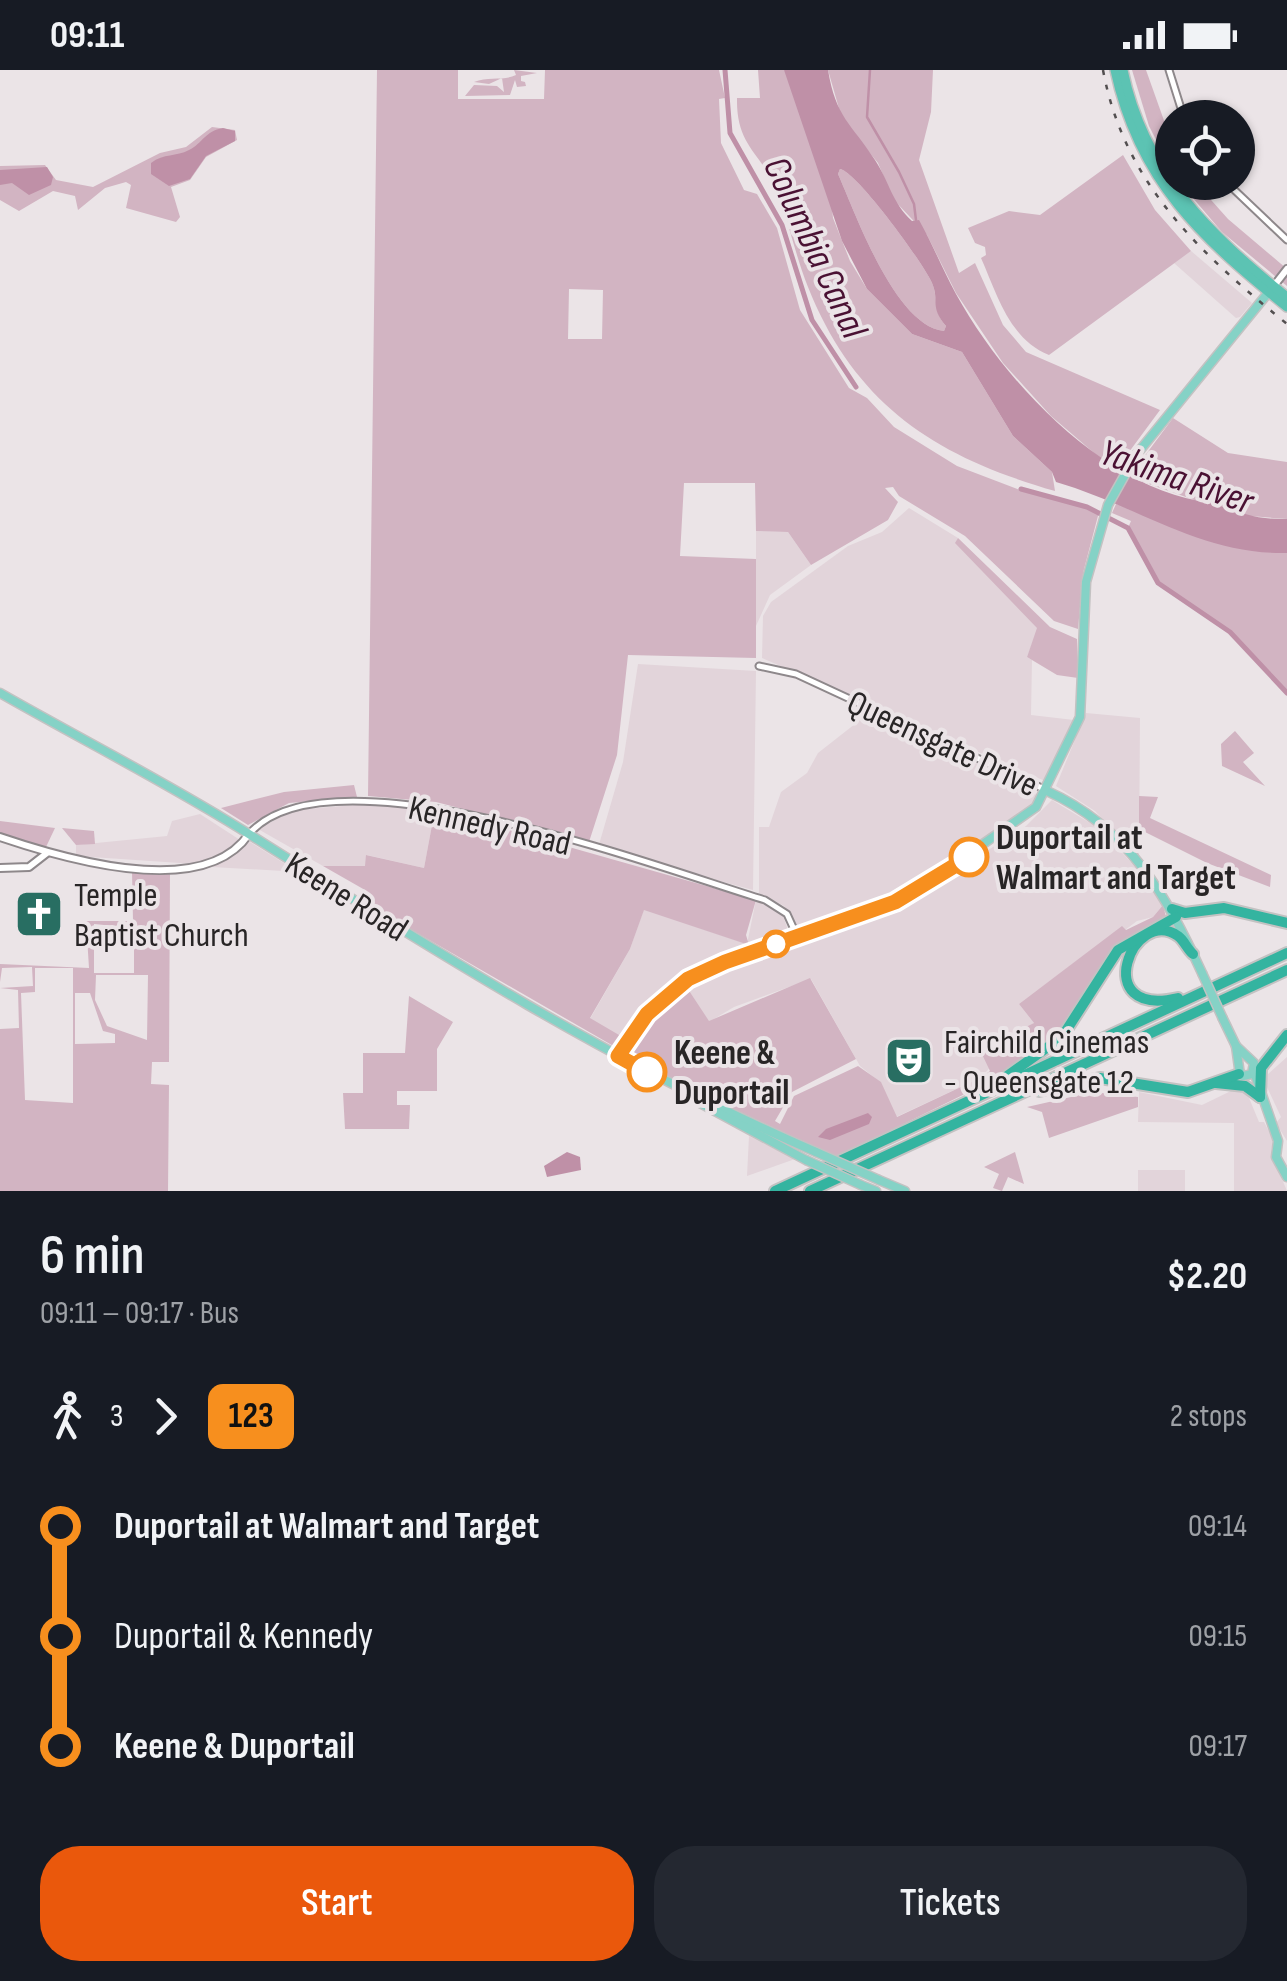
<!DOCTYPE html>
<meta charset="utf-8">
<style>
body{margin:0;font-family:"Sofia Sans Condensed",sans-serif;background:#242831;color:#f1f3f6;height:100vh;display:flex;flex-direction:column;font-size:38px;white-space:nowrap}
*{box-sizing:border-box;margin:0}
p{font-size:32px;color:#9ea1a6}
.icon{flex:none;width:55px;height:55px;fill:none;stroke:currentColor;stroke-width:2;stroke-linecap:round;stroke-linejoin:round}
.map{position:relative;height:1121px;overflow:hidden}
.side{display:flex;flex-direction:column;background:#171b24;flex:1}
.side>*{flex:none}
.badge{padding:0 20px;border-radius:15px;font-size:35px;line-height:65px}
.tools{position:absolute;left:1155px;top:30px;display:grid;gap:20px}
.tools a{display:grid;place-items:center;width:100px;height:100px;border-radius:50%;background:#171b24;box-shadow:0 2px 8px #0004;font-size:50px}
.map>.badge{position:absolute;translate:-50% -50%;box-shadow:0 0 0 5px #fff}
.legs{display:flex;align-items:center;gap:15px;height:110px;padding:0 40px;font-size:32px}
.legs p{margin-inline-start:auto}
.headline{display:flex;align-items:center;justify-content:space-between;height:170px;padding:0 40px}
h1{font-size:55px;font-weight:600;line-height:75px}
.cta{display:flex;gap:20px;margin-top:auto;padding:20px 40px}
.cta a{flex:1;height:115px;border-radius:40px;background:#ea580c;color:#fff;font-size:40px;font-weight:600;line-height:115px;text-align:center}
.cta a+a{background:#242831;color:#f1f3f6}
ul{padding:0 40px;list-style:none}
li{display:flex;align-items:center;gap:35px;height:110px;font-size:38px}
li i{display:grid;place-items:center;width:15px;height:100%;margin:0 12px;background:currentColor}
li i::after{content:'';width:25px;height:25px;margin:-12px;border:8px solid;border-radius:50%;background:#171b24}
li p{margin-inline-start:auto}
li:first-child i{background:linear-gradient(#0000 50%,currentColor 0)}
li:last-child i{background:linear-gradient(currentColor 50%,#0000 0)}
.status{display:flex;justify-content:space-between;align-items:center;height:70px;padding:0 50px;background:#171b24;direction:ltr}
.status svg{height:28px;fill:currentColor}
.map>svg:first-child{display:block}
</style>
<div class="status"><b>09:11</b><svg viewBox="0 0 49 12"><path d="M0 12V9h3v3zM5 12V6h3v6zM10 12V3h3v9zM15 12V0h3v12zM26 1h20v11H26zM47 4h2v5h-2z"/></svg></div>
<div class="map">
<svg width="1287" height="1121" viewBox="0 0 1287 1121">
<rect width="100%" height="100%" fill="#ebe4e7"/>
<!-- built -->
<g fill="#e2d4da">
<polygon points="1191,181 1252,233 1240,247 1236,248 1174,193"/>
<polygon points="909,438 958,468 956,473 1038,558 1027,587 1032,590 1031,645 1074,650 1045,711 762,588 763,546 771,532 848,476 882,462"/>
<polygon points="756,461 788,462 811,495 770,525 756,556"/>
<polygon points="638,594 756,601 753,820 598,778 623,692"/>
<polygon points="869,643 1033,719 1037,727 1026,741 908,821 799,859 784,836 759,823 759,757 769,757 781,722 807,703 818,683"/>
<polygon points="1086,643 1140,648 1139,787 1095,741 1056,716"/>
<polygon points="1052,730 1100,759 1153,816 1163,835 1153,847 1137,851 1125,860 1122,857 1019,934 1034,953 980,1008 896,1047 881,1013 860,996 811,909 734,937 709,952 686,916 727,896 907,832 1026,756"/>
<polygon points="379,733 435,739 424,798 367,785 366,796 323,796 258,759 294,740"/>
<polygon points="200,744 240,770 219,786 195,794 76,786 76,775 167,766 172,751"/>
<polygon points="250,772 287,795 283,801 212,797"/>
<polygon points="756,830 782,843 789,863 713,891 672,914 646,938 623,968 590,949 630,879 644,839 747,874"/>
<polygon points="1287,987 1287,1071 1276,1053 1281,1047 1266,1015 1268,1004"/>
<polygon points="1235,1019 1247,1023 1259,1052 1264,1052 1273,1069 1271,1083 1287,1121 1234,1121 1234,1053 1138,1052 1139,1022 1202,1035"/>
<polygon points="749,1066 795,1089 747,1106"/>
<rect x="1138" y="1100" width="47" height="21"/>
</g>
<!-- green -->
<g fill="#d2b4c2" fill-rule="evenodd">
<path d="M377 0H458V29H544L545 0H719L725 28 719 29 721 73 744 120 757 124 777 158 800 240 849 318 867 328 894 357 957 396 1025 422 1099 442 1083 503 1078 559 1054 551 965 466 899 426 893 417 885 418 898 432 888 450 811 495 788 462 756 461 755 413H684L680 486 756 489V588L628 585 617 685 589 772 436 732 368 726ZM569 219 603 220 602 269H568Z"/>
<path d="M514 0 537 3 521 6V11L525 12 526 16 517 17 515 10 510 25 465 26 474 15 497 16 504 22 502 8 489 14 474 12C489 6 504 11 516 5Z"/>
<path d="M758 0H784L788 4 831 129 833 148 850 191 867 219 912 264 962 282 1013 366 1052 402 1055 421C936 387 855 335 808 217 796 187 789 154 778 123 763 83 736 78 737 28H760Z"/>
<polygon points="828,0 933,0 931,42 919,90 959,203 975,193 1003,255 1026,282 1160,340 1115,401 1051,346 1003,293 956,223 927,165 893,129 878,93 842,49"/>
<polygon points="1132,0 1146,0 1172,73 1172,101 1149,56"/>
<polygon points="212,57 235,60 237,70 206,87 190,110 171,117 180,147 176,152 126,138 131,115 126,112 105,118 78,140 75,126 53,121 19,141 0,130 0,96 45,95 56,110 93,117 160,83 186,77"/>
<path d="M1123 85 1155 140 1191 181 1049 285C1009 269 997 224 981 188L986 185 985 177 975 173 968 158 1009 141 1040 145Z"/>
<path d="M840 99C857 102 924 194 932 213 939 230 932 240 946 256L944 261C895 256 856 144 838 104Z"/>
<polygon points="1180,113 1196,113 1228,149 1287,199 1287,216 1222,162"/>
<polygon points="1173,348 1228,383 1287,392 1287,449 1237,445 1129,407"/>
<polygon points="1116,434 1287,474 1287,623 1230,562 1158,513 1128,458 1131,451 1112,443"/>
<polygon points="958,468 1050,557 1077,569 1078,608 1057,605 1027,587 1037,558 955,473"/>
<polygon points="1235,661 1254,683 1243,692 1265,716 1222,696 1221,674"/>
<polygon points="354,715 357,727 289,733 248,755 221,738 284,722"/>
<polygon points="1139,726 1158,727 1150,748 1271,805 1270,817 1207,793 1139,759"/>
<polygon points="435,739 756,830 746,865 749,875 644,840 630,879 590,948 631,972 653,943 686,916 709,951 810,908 856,989 792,1022 775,1051 780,1054 794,1026 858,996 881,1012 897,1047 980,1008 990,1001 980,980 1034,953 1019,934 1122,856 1126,860 1153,847 1163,835 1166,847 1115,878 1061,965 1014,1000 836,1087 676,1012 365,833 365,820 323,796 365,796 366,785 424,798"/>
<polygon points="0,751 55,758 46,777 0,763"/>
<polygon points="62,758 94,761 95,774 76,775"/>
<path d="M132 801 170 803 169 992H152L151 1014 169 1015 168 1121H0V959L19 958 18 920 0 918 33 916 32 897 2 898 0 912V894L89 898 86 851H133ZM94 854 134 858V903H94ZM35 898H73V1033L25 1030 21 923 35 922ZM96 905H148L147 970 107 956 95 930ZM75 923H90L103 961 115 964V973L75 974Z"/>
<polygon points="409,926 453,952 437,979 437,1021 397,1021 397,1035 410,1035 409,1059 345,1059 343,1023 363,1023 363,983 405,983"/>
<polygon points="1093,1022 1138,1027 1138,1037 1049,1068 1042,1042 1027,1037"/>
<polygon points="1015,1082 1024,1114 1008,1107 1002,1121 993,1118 999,1104 984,1097"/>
</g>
<!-- water -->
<g fill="#bf90a7" fill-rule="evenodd">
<path d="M784 0H828C836 48 851 53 875 90 889 111 892 133 912 151L919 150C932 173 943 200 956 224 1006 315 1103 414 1199 431 1233 437 1246 450 1287 449V483C1200 485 1136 435 1056 412L1052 402 1013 366 962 282 912 264 867 219 842 171ZM840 99C857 102 924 194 932 213 940 232 929 236 946 256L944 261C895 256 856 144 838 104Z"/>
<path d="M223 58 235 61V71L206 86 190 109 169 116 151 104V93C164 83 176 87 189 80 203 73 205 61 223 58Z"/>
<polygon points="47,97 53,107 51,115 29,125 12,113 0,115 0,100"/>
<polygon points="868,1043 872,1047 869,1054 830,1070 818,1067 826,1059"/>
<polygon points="567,1082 580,1087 581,1100 547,1107 544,1096"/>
</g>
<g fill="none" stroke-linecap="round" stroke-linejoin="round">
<!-- stream -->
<polyline stroke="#bf90a7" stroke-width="2.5" points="870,0 867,47 899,102 914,134 916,150"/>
<!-- canal -->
<g stroke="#bf90a7" stroke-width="5">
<polyline points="725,0 730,63 782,155 812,250 856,317"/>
<polyline points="1021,419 1087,437 1128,458 1158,513 1230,562 1287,623"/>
</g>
<!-- tertiary casing -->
<g stroke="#8e888b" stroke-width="9">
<g id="tertiary">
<polyline points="1169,0 1184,48"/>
<polyline points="1226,112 1287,170"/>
<polyline points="759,596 796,604 1044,719"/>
<path d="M249 764C329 672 662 799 765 830L787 844 797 866"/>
</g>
</g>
<!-- secondary casing -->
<g stroke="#8e888b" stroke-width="10">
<g id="secondary">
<polyline points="1273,217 1287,199"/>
<path d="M0 767C62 788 203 831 249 764"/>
<polyline points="0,798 29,797 47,783"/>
</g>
</g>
<!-- primary casing -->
<g stroke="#c3c2c2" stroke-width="11">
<g id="primary">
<path d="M0 623C84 671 170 714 252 766 434 881 617 996 816 1082"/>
<path d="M1047 721C1129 758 1166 825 1202 903"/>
<polyline points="1223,949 1236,976 1254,993 1252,1004 1243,1006"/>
<polyline points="1236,976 1240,1005"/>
<polyline points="619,986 645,946 689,909 910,825 1036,737 1080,647 1086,512 1108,435 1136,385 1272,218"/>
<polyline points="1254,1002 1278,1071 1276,1087 1287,1107"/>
<polyline points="698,1032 806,1090"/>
<polyline points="879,1110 905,1121"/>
<polyline points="861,1115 876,1121"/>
</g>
</g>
<!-- trunk casing -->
<g stroke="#c3c2c2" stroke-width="12">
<g id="trunk">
<path d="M1115 0C1139 112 1202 168 1287 237"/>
<path d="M1123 0C1144 102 1209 164 1287 227"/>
</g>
</g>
<!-- motorway casing -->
<g stroke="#c3c2c2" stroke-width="14">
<g id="motorway">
<polyline points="1172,839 1185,843 1224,838 1287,853"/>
<path d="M1178 928C1088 949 1133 834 1178 866 1184 870 1187 879 1193 884"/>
<polyline points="1007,1006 1062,967 1118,880 1176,847"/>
<polyline points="1216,1013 1245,1016 1260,1027"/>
<polyline points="1039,1021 1100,1008 1188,1022 1239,1004"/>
<polyline points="1260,1027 1261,998 1287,965"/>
<polyline points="775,1121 1287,883"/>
<polyline points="810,1121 1287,900"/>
</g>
</g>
<!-- tertiary -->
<use href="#tertiary" stroke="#fff" stroke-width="5"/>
<!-- secondary -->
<use href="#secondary" stroke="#fff" stroke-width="6"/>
<!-- primary -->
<use href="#primary" stroke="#85d2c6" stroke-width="8"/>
<!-- trunk -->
<use href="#trunk" stroke="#5cc3b3" stroke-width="9"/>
<!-- motorway -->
<use href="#motorway" stroke="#34b4a0" stroke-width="10"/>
<!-- rail -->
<path stroke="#534f50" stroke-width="2.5" stroke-dasharray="5 10" stroke-linecap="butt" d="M1103 0C1124 114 1201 184 1287 254"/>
<!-- primary-bridge casing -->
<g stroke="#c3c2c2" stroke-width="11" stroke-linecap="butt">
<g id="primary-bridge">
<polyline points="1202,903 1223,949"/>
<polyline points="816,1082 879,1110"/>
<polyline points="806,1090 861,1115"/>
</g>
</g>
<!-- primary-bridge -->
<use href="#primary-bridge" stroke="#85d2c6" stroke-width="8"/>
</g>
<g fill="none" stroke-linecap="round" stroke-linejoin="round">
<!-- line-1 casing -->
<g stroke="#fff" stroke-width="22">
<polyline id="line-1" points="647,1002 618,986 647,944 688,909 725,892 895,832 969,787"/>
</g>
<!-- line-1 -->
<use href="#line-1" stroke="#f78f1e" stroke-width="15"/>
</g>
<!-- icons -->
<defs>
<g id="church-square" transform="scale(2.5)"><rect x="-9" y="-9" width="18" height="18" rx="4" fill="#286e62" stroke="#ebe4e7"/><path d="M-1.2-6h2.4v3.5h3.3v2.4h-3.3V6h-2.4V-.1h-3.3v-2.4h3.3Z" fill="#fff"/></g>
<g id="theatre-square" transform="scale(2.5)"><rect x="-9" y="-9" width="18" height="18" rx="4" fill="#286e62" stroke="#ebe4e7"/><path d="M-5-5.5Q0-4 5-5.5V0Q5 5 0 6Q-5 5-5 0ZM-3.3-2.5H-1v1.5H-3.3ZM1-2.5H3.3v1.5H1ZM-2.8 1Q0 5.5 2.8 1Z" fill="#fff"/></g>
</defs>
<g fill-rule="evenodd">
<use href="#church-square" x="39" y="844"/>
<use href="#theatre-square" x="909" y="991"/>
</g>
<!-- markers -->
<g fill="#fff" stroke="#f78f1e" stroke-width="5">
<circle cx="969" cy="787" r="18"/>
<circle cx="776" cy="874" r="12"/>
<circle cx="647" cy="1002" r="18"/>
</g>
<g text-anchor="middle" stroke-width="8" stroke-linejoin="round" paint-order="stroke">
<!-- street labels -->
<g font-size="35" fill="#282526" stroke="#ebe4e7">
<text transform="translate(943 673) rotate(25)" y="12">Queensgate Drive</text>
<text transform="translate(490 755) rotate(13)" y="12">Kennedy Road</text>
<text transform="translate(347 826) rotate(32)" y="12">Keene Road</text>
</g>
<!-- stop labels -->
<g font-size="35" font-weight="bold" fill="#282526" stroke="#ebe4e7" text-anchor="start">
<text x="996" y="779">Duportail at<tspan x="996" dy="40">Walmart and Target</tspan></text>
<text x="674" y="994">Keene &amp;<tspan x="674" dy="40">Duportail</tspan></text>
</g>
<!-- poi labels -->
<g font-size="35" fill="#282526" stroke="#ebe4e7" text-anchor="start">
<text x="74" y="836">Temple<tspan x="74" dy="40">Baptist Church</tspan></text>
<text x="944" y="983">Fairchild Cinemas<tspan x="944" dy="40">- Queensgate 12</tspan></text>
</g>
<!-- water labels -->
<g font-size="38" font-style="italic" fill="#4a1133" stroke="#ebe4e7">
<text transform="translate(816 177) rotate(65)" y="13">Columbia Canal</text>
<text transform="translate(1177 406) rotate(19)" y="13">Yakima River</text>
</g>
</g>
</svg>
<div class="tools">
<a><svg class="icon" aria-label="locate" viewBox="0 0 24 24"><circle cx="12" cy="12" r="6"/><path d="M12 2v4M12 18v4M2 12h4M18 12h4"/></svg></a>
</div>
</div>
<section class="side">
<div class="headline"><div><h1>6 min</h1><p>09:11 – 09:17 · Bus</p></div><b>$2.20</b></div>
<div class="legs"><svg class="icon" aria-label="walk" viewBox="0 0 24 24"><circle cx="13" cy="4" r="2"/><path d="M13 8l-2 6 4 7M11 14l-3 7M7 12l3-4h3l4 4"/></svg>3<svg class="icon" aria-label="forward" viewBox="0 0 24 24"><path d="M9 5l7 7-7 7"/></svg><b class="badge" style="background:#f78f1e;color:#111">123</b><p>2 stops</p></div>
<ul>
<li><i style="color:#f78f1e"></i><b>Duportail at Walmart and Target</b><p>09:14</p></li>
<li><i style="color:#f78f1e"></i><span>Duportail &amp; Kennedy</span><p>09:15</p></li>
<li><i style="color:#f78f1e"></i><b>Keene &amp; Duportail</b><p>09:17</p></li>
</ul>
<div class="cta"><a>Start</a><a>Tickets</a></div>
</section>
